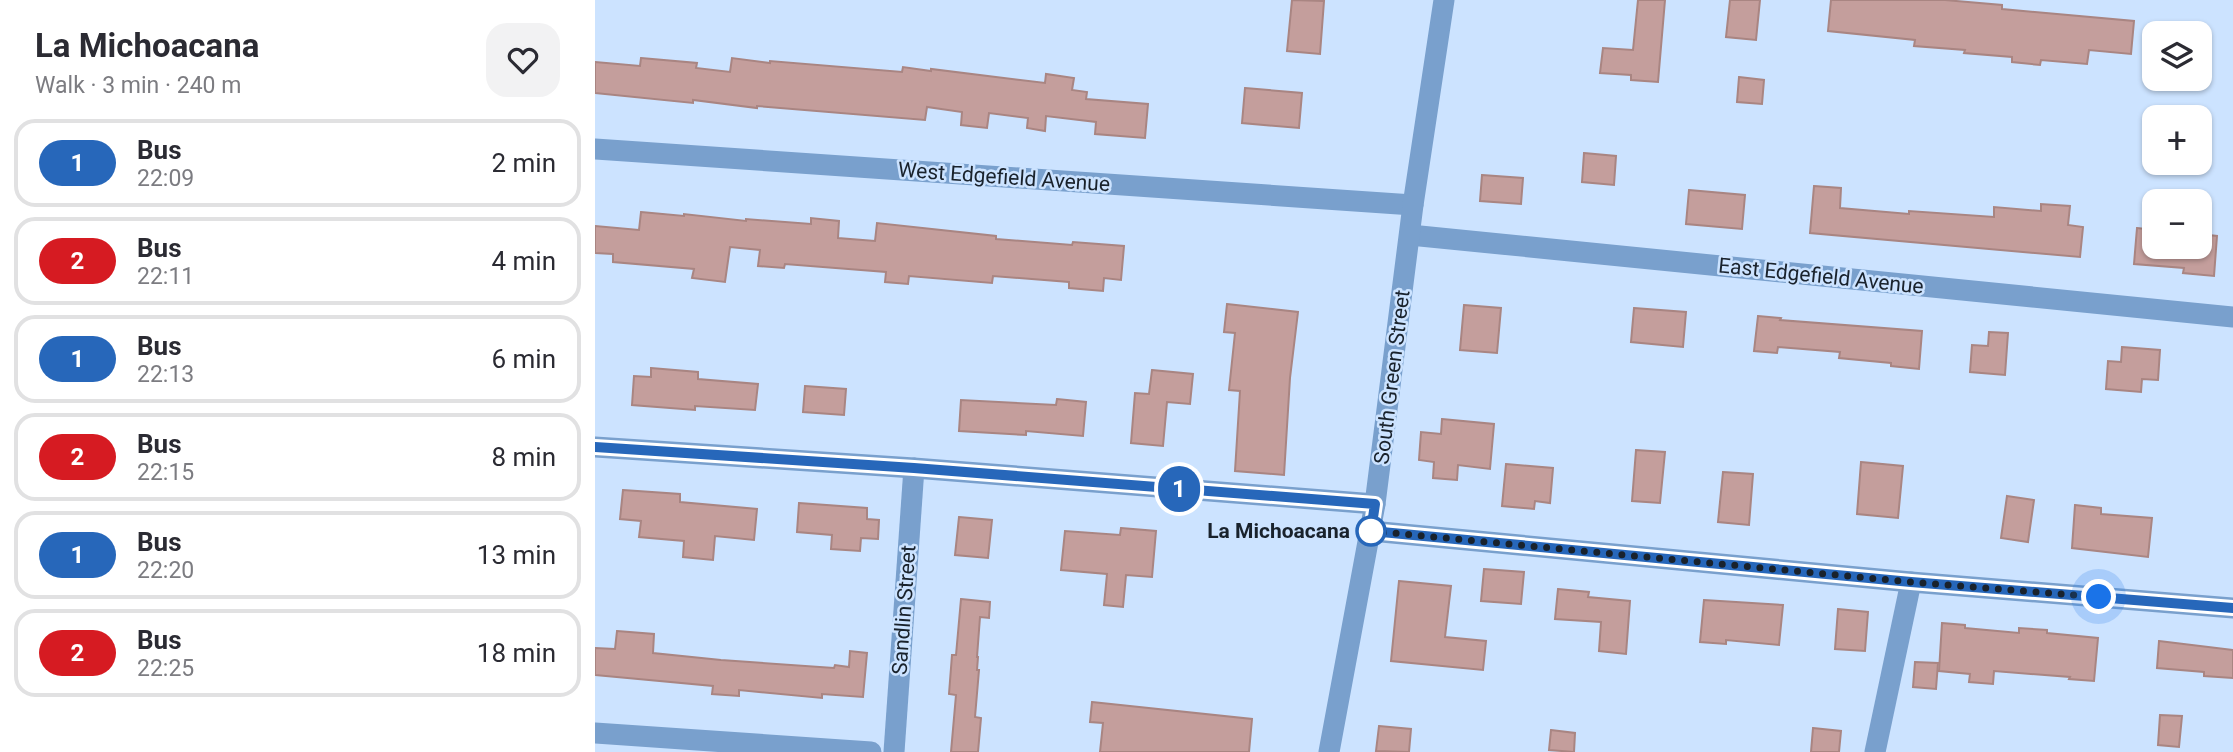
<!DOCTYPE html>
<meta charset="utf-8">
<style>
body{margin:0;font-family:Roboto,sans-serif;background:#f2f2f3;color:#2b2b33;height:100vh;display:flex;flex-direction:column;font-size:26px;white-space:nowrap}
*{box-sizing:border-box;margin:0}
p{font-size:23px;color:#7c7c81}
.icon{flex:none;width:38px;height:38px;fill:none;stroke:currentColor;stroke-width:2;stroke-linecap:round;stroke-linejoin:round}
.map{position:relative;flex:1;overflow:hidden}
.details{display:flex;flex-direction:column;background:#fff;width:595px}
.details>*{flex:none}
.badge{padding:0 14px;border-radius:23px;font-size:24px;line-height:46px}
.buttons{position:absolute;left:1547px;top:21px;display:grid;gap:14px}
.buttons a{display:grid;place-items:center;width:70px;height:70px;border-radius:14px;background:#fff;box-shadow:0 2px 5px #0004;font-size:35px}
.you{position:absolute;width:35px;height:35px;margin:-18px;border:5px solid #fff;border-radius:50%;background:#1a73e8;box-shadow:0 0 0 10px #1a73e833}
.map>.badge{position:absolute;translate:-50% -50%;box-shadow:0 0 0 4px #fff}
.round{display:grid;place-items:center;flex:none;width:74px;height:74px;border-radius:21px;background:#f2f2f3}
.overview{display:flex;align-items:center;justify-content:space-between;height:119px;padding:0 35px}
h1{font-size:33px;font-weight:700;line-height:52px}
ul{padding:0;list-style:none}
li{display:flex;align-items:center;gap:21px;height:88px;margin:0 14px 10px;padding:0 21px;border:4px solid #e1e1e2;border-radius:21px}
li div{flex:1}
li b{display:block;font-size:26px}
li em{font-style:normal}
li .badge{min-width:77px;font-weight:700;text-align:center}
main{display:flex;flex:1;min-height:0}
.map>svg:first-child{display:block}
</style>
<main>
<section class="details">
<div class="overview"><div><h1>La Michoacana</h1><p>Walk · 3 min · 240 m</p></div><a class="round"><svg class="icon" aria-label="heart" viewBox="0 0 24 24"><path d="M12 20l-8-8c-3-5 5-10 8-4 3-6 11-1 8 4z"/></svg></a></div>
<ul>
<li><span class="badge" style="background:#2767ba;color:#fff">1</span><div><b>Bus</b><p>22:09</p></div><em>2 min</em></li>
<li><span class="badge" style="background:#d61b22;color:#fff">2</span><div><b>Bus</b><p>22:11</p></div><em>4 min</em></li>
<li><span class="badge" style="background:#2767ba;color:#fff">1</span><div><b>Bus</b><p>22:13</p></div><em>6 min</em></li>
<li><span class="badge" style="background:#d61b22;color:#fff">2</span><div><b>Bus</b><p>22:15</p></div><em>8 min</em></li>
<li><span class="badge" style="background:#2767ba;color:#fff">1</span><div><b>Bus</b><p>22:20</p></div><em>13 min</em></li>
<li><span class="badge" style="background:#d61b22;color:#fff">2</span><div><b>Bus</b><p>22:25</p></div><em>18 min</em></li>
</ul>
</section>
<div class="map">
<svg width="1638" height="752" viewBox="0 0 1638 752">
<rect width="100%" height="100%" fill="#cce3ff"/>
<!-- building -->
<g fill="#c49e9c" stroke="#a98582" stroke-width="2">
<polygon points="697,0 729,1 725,54 692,51"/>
<polygon points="1043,0 1070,0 1063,82 1036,80 1036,75 1005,73 1008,48 1038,50"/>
<polygon points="1135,0 1165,0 1161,40 1131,37"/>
<polygon points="1236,0 1350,0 1407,5 1407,9 1539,21 1536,54 1494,50 1492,64 1446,60 1445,65 1417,62 1417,57 1369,53 1370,50 1319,46 1320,40 1233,31"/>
<polygon points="46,58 102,63 101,68 135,72 137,58 175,63 175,61 307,72 308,67 336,71 336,69 450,83 451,74 479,78 477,90 492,92 491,99 553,104 550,138 500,134 501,122 451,116 450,131 432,128 433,118 394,113 392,128 366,125 367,112 332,107 330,120 162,106 162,108 98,100 98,103 0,93 0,62 45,66"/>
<polygon points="1144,77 1169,80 1167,104 1142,102"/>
<polygon points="650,88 707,93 704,128 647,123"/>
<polygon points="989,153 1021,156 1019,185 987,182"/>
<polygon points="887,175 928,178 926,204 885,201"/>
<polygon points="1219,186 1246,188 1245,208 1314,214 1314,211 1399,217 1399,207 1446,211 1446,204 1475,206 1473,225 1488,227 1485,257 1215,233"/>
<polygon points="1094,190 1150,195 1147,229 1091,224"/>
<polygon points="46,212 89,216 89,214 151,221 151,219 216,224 216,218 244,221 243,238 280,241 282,223 401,236 401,239 477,245 478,242 529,246 526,280 509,278 508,291 474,288 474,282 398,276 397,283 314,276 313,284 290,282 291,272 190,264 189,268 163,266 165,250 135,247 130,282 97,278 99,269 18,262 18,254 0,253 0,226 44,230"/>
<polygon points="1542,228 1559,230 1559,247 1605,247 1605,234 1622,236 1619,276 1588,273 1589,268 1539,264"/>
<polygon points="632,304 703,312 695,378 689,475 640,471 645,391 634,390 640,333 629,332"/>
<polygon points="869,305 906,308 902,353 865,350"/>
<polygon points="1039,308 1091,312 1088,347 1036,342"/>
<polygon points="1163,316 1186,318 1185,320 1327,331 1324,369 1296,366 1296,363 1244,358 1245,352 1183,347 1182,353 1159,351"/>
<polygon points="1394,332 1413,333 1410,375 1375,372 1377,345 1393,346"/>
<polygon points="1527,347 1565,350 1563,380 1547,379 1546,392 1511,389 1513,361 1526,362"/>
<polygon points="56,368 103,372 103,379 163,384 160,410 100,406 100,410 37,405 39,376 56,377"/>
<polygon points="557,370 598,374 595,404 572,402 568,446 536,443 540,393 554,394"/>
<polygon points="210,386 251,389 249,415 208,412"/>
<polygon points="462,399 491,402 488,436 431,431 431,435 364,431 366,400 461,405"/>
<polygon points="847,419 899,424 895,469 863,465 862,480 838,478 839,462 824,460 826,432 846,434"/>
<polygon points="1041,450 1070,452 1065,503 1037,501"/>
<polygon points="1266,462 1308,466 1303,518 1262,514"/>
<polygon points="911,464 958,468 955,503 940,501 939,509 907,506"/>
<polygon points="1128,472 1158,474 1154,525 1123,522"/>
<polygon points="28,490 85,494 85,502 162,509 159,540 120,536 118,560 88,557 89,541 44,537 46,521 25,519"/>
<polygon points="1412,496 1439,500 1433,542 1406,538"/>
<polygon points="204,503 272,508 272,519 284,520 283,539 266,538 265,551 236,549 237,535 202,532"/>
<polygon points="1480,505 1506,508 1506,514 1557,518 1553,557 1477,548"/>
<polygon points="364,517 397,520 393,558 360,555"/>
<polygon points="526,528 561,531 557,577 531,575 528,607 509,605 512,574 466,570 470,531 525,535"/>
<polygon points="889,569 929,572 926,604 886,601"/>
<polygon points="804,581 856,586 850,637 891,641 888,670 796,661"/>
<polygon points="963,589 994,592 993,597 1035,601 1031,654 1004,651 1006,622 960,619"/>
<polygon points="366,599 395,602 394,618 385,617 382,657 383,657 382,670 384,670 380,717 386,718 383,752 356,752 361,695 354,694 357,655 361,655"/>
<polygon points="1109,600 1188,605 1184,645 1131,640 1131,644 1105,642"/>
<polygon points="1243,609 1273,612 1270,651 1240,649"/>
<polygon points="1347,623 1370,625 1370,628 1424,633 1424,628 1452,630 1452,633 1503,638 1499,681 1474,679 1475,677 1399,671 1398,684 1374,682 1375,674 1344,671"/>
<polygon points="22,631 59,634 58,653 126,660 239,668 240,665 254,667 255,651 272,653 268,697 227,694 227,698 144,690 144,696 117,694 118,686 0,675 0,648 20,649"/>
<polygon points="1564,641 1638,650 1638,678 1609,676 1609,672 1562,668"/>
<polygon points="1320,662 1343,663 1341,689 1318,687"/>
<polygon points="497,702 657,719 654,752 505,752 508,723 495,722"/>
<polygon points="1565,715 1587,716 1584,747 1563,745"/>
<polygon points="784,726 816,729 814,752 781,751"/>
<polygon points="1218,728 1246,731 1244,752 1216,752"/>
<polygon points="956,730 980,733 979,752 954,750"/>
</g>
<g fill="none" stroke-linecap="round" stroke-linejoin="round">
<!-- minor -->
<g stroke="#79a0cd" stroke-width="21">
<polyline points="0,149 818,205"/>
<polyline points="815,235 1638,317"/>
<polyline points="0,447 319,468 780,504"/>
<polyline points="776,531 1316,582 1638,608"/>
<polyline points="0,733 276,752"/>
<polyline points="299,752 319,468"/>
<polyline points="734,752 780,504 818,205 849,0"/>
<polyline points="1280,752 1316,582"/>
</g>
</g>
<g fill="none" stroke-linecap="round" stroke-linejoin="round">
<!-- line casing -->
<g stroke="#fff" stroke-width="16">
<polyline id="line" points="0,447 319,468 780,504 776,531 1316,582 1638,608"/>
</g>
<!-- line -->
<use href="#line" stroke="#2767ba" stroke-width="10"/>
<!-- walk -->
<polyline stroke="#19222c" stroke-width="7" stroke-dasharray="0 12.6" points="776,531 1316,582 1504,597"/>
</g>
<!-- markers -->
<circle fill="#fff" stroke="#2767ba" stroke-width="3.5" cx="776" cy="531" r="14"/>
<g text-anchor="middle" stroke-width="5" stroke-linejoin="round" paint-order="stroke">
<!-- street labels -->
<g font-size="21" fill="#19222c" stroke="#cce3ff">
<text transform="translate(409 177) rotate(4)" y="7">West Edgefield Avenue</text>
<text transform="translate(1226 276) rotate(6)" y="7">East Edgefield Avenue</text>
<text transform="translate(797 377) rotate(-83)" y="7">South Green Street</text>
<text transform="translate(309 610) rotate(-86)" y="7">Sandlin Street</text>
</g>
<!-- stop labels -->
<g font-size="21" font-weight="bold" fill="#19222c" stroke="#cce3ff" text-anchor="end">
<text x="755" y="538">La Michoacana</text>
</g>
</g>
</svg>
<div class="buttons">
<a><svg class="icon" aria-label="layers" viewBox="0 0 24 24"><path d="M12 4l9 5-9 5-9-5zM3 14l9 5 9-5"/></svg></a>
<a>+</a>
<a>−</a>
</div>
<div class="you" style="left:1504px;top:597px"></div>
<b class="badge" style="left:584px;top:489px;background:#2767ba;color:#fff">1</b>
</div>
</main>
